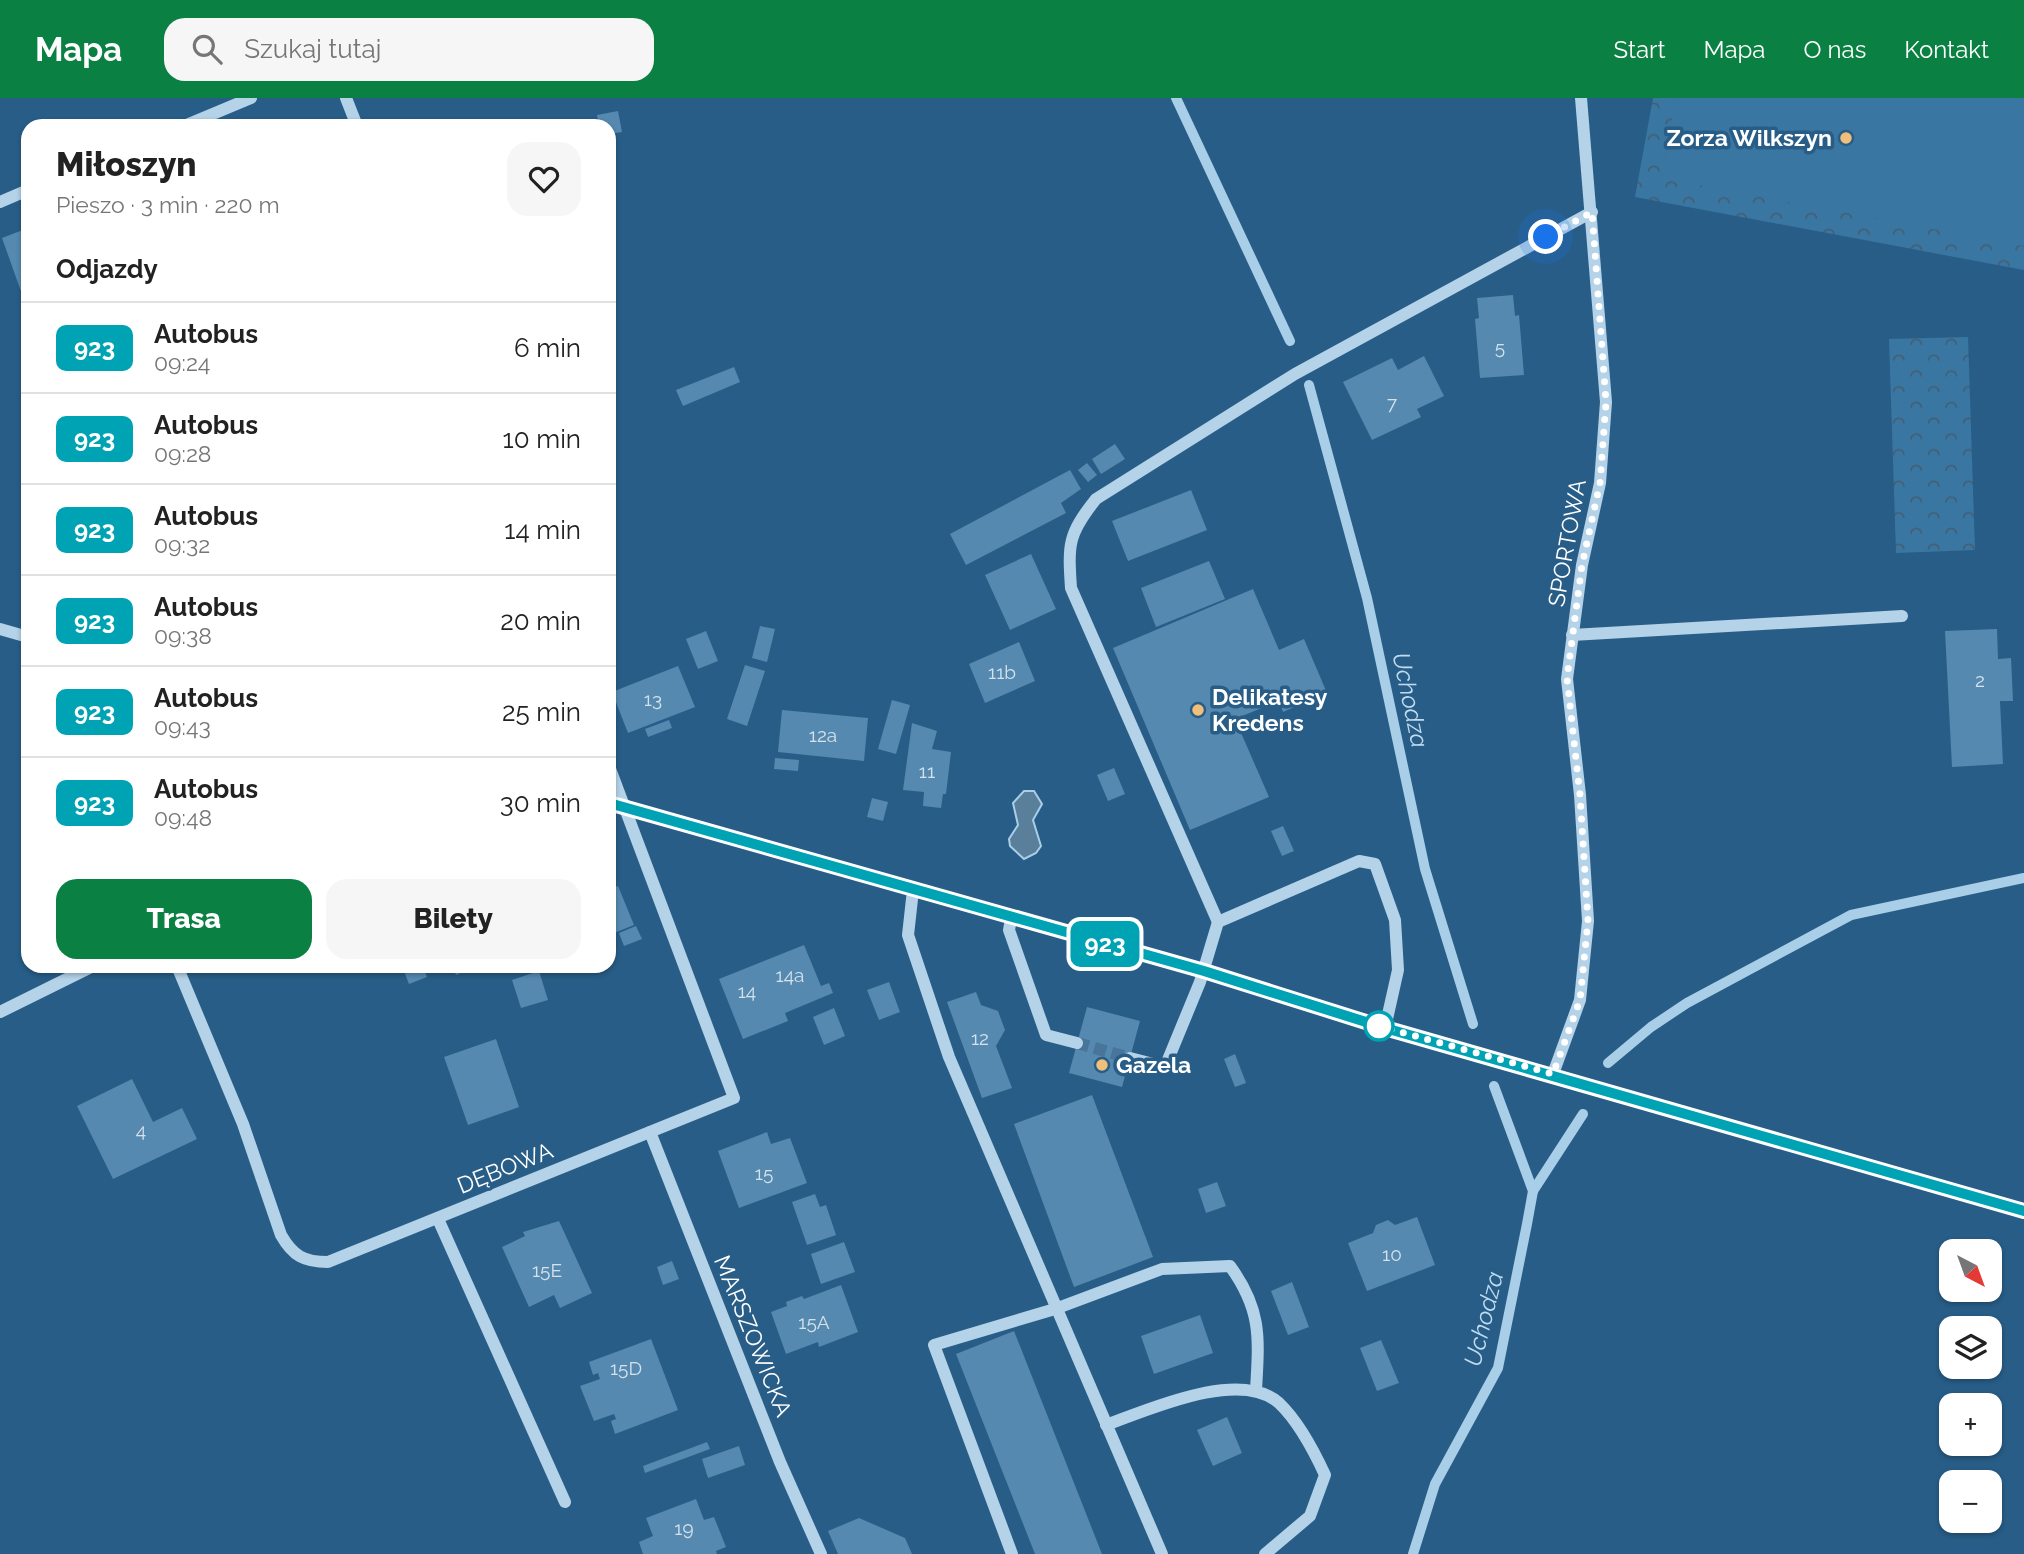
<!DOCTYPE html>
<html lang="pl">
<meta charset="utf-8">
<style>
body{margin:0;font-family:Raleway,sans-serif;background:#f6f6f6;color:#222;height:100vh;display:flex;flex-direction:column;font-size:26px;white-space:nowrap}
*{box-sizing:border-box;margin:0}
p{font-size:23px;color:#767676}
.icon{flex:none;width:38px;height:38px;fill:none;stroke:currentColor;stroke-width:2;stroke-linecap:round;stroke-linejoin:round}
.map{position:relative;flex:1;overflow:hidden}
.details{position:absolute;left:21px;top:21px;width:595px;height:854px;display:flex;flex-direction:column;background:#fff;border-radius:21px;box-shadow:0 2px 5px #0004}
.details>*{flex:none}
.badge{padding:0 14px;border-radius:10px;font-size:24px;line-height:46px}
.needle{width:46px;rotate:139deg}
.controls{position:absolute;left:1939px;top:1141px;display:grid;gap:14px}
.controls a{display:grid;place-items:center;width:63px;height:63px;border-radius:14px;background:#fff;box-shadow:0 2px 5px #0004;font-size:35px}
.you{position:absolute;width:35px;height:35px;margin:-18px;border:5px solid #fff;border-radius:50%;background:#1a73e8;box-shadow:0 0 0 10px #1a73e833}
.map>.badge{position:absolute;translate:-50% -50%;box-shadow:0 0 0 4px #fff}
h2{padding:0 35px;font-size:26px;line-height:63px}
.round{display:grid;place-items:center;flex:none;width:74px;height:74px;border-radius:21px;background:#f6f6f6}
.headline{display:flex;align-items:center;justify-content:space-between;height:119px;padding:0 35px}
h1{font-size:33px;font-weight:800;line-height:52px}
.cta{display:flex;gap:14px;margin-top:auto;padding:14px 35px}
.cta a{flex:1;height:80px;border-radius:21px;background:#0b8043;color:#fff;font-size:28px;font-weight:800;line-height:80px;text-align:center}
.cta a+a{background:#f6f6f6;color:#222}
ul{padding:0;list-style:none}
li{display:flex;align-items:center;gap:21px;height:91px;padding:0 35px;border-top:2px solid #e0e0e0}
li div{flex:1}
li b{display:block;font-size:26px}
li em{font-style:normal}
li .badge{min-width:77px;font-weight:700;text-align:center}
header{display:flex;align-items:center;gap:42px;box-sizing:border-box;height:98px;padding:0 35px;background:#0b8043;color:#fff}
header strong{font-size:33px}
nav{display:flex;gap:38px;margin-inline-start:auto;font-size:24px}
.search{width:490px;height:63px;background:#f6f6f6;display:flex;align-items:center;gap:18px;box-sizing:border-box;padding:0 24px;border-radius:21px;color:#767676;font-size:26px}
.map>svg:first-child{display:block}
</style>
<header>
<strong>Mapa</strong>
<div class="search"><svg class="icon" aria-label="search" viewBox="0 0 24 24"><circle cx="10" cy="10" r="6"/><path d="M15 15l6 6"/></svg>Szukaj tutaj</div>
<nav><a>Start</a><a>Mapa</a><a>O nas</a><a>Kontakt</a></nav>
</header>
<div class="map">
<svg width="2024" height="1456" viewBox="0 0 2024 1456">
<defs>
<pattern id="park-crowns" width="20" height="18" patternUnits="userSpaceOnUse" patternTransform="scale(1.75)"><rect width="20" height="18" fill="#3a76a2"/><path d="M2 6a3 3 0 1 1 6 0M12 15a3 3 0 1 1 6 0" fill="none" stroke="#445f73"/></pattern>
</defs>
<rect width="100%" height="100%" fill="#285d87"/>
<!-- park -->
<g fill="url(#park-crowns)">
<polygon points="1653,0 2024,0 2024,172 1635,99"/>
<polygon points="1968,239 1975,452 1896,455 1889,241"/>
</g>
<!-- pitch -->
<polygon fill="#3a76a2" points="1676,0 2024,0 2024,148 1661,80"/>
<!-- water -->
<polygon fill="#597f9a" stroke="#a8cee8" stroke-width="2" points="1024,693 1034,693 1042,706 1033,722 1041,748 1036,755 1024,761 1010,748 1009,741 1018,727 1013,705"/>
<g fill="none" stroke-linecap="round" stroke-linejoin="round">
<!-- stream -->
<g stroke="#a8cee8" stroke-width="10">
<polyline points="1176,0 1290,243"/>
<polyline points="1309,287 1367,500 1425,771 1473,926"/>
<polyline points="1608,965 1651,929 1687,905 1851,817 2024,780"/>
<polyline points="1533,1093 1583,1016"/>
<polyline points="1413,1456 1435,1386 1498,1270 1527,1126 1533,1093 1494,988"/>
</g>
</g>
<!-- building -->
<g fill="#5589b0">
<polygon points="618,13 622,34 609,36 609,28 599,28 597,17"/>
<polygon points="28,130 28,197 23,199 2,140"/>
<polygon points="1513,197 1515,218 1519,217 1524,277 1480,280 1475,221 1479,220 1477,200"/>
<polygon points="1424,258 1444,298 1417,311 1421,319 1372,342 1343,284 1392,260 1398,272"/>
<polygon points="734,269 740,284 683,308 676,292"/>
<polygon points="1115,346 1125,361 1101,376 1092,361"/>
<polygon points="1087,365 1097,377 1088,384 1078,372"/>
<polygon points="1070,372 1081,391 1061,405 1066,415 966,467 950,436"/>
<polygon points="1191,392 1207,432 1128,463 1112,423"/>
<polygon points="1031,456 1056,511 1010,532 985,477"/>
<polygon points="1209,463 1225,501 1156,529 1141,490"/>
<polygon points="1253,491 1279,552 1304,541 1327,595 1283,614 1279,603 1235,621 1269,699 1190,732 1113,550"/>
<polygon points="760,528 775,531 767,564 752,560"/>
<polygon points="1997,531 1998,561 2011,560 2013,603 2000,603 2003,666 1952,669 1945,533"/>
<polygon points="706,533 718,563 698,571 686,541"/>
<polygon points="1019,544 1035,583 985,605 969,566"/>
<polygon points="745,567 765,573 747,628 727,621"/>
<polygon points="678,568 695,609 628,635 612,594"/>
<polygon points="892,602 910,607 896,656 878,651"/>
<polygon points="782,612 868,620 864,663 778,654"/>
<polygon points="669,622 672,630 648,639 645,631"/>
<polygon points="912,625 937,633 932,651 951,654 946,696 943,696 941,710 923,708 924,694 903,692"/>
<polygon points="775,660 799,662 798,673 774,671"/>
<polygon points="1114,670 1125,696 1108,703 1097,677"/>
<polygon points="872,700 888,704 883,723 867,719"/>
<polygon points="1283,728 1294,753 1282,758 1271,733"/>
<polygon points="618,788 634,827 609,837 609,791"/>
<polygon points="636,828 642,841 624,848 619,835"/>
<polygon points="804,847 821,888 829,885 833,895 785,915 788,923 743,941 719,881"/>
<polygon points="402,868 423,868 427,879 409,886"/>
<polygon points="453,868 472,868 473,870 456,877"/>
<polygon points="539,873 548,902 521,910 512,882"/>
<polygon points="889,884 900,914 879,922 867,892"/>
<polygon points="976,894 981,907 998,913 1005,932 996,948 1012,990 982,1000 947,904"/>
<polygon points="1087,909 1140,923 1122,989 1069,975"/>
<polygon points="834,910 845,938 824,947 813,919"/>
<polygon points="496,941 519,1009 468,1027 444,959"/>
<polygon points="1235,956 1246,985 1235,989 1224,961"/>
<polygon points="132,981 153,1024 182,1010 197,1041 113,1081 77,1008"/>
<polygon points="1092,997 1153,1159 1074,1189 1014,1026"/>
<polygon points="767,1034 771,1046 790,1040 807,1085 739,1110 718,1053"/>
<polygon points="1217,1084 1226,1108 1206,1115 1198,1091"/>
<polygon points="815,1096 820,1109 826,1107 836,1137 807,1147 792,1104"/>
<polygon points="1417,1119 1435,1167 1367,1193 1348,1145 1373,1135 1376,1127 1388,1122 1395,1127"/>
<polygon points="559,1123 592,1195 560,1210 554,1197 529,1209 502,1149 525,1138 523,1134"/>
<polygon points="844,1144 855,1174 821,1186 811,1156"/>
<polygon points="672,1163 679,1181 663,1187 657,1169"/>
<polygon points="1292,1184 1309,1229 1288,1237 1271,1193"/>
<polygon points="841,1187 858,1234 819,1249 818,1244 786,1256 771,1214 787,1208 786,1204 802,1198 804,1201"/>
<polygon points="1200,1217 1213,1255 1154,1276 1141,1238"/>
<polygon points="1014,1233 1102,1456 1035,1456 956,1256"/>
<polygon points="651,1241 678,1312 615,1336 611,1323 616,1321 614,1316 594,1323 580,1288 600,1281 598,1275 593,1277 589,1264"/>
<polygon points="1381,1242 1399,1285 1377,1293 1360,1250"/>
<polygon points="1227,1319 1242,1355 1213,1368 1197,1332"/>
<polygon points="707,1344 710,1351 645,1375 643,1368"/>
<polygon points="739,1348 745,1367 708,1380 702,1361"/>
<polygon points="696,1401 704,1422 714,1419 726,1449 716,1453 717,1456 643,1456 639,1444 653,1438 646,1420"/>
<polygon points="859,1420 905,1440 912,1456 838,1456 828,1433"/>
</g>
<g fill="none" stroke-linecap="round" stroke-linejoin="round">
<!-- minor-tunnel -->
<polyline stroke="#487599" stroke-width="12" stroke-dasharray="12 6" stroke-linecap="butt" points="1077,945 1130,960"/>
<!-- minor -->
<g stroke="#b4d2e8" stroke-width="12">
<polyline points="346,0 357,28"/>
<polyline points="184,28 251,0"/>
<polyline points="0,104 28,92"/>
<polyline points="0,531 28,539"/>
<polyline points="1572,537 1902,518"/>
<polyline points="609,705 1204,873 1385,930 2024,1113"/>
<polyline points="913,792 908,837 949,959 1162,1456"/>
<polyline points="1011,821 1009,832 1046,937 1077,945"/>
<path d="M1218 824 1071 490C1068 446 1068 436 1096 401L1295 276 1592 114"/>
<path d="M177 868 243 1026 281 1137C293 1158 304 1164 328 1164L734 1000 609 668"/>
<polyline points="0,914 93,868"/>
<polyline points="1130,960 1165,969 1200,884 1218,824 1359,763 1375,766 1395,822 1398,872 1385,930"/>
<polyline points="1553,976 1580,902 1588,823 1580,697 1567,581 1582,467 1600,385 1606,304 1581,0"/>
<polyline points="650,1034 780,1364 821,1456"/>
<polyline points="438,1121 565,1404"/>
<path d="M1106 1327C1148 1312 1240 1270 1279 1305 1299 1324 1314 1353 1325 1377L1310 1418 1265 1456"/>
<path d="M1012 1456 934 1247 1055 1211 1162 1171 1230 1168C1262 1212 1259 1240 1256 1292"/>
</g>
</g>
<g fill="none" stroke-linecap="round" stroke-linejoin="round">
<!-- line casing -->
<g stroke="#fff" stroke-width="16">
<polyline id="line" points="609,705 1204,873 1385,930 2024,1113"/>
</g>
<!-- line -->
<use href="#line" stroke="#00a3b4" stroke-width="10"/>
<!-- walk -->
<polyline stroke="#fff" stroke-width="7" stroke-dasharray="0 12.6" points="1379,928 1553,976 1580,902 1588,823 1580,697 1567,580 1582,467 1600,385 1606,304 1592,114 1546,139"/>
</g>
<!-- markers -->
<g fill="#f0bf7a" stroke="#285d87" stroke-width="2.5">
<circle cx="1846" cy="40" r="7"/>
<circle cx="1198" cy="612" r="7"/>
<circle cx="1102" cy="967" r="7"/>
</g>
<circle fill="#fff" stroke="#00a3b4" stroke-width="3.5" cx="1379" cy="928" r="14"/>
<g text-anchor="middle" stroke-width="7" stroke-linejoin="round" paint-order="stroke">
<!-- number labels -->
<g font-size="19" fill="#d4e2eb">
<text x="1500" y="256">5</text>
<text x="1392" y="312">7</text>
<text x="1002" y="581">11b</text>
<text x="1980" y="589">2</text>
<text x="653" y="608">13</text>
<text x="823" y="644">12a</text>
<text x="927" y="680">11</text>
<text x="790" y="884">14a</text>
<text x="747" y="900">14</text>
<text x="980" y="947">12</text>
<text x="141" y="1039">4</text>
<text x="764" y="1082">15</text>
<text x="1392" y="1163">10</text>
<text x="547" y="1179">15E</text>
<text x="814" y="1231">15A</text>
<text x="626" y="1277">15D</text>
<text x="684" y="1437">19</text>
</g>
<!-- poi labels -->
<g font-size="23" font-weight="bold" fill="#fff" stroke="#285d87" text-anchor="start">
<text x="1832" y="48" text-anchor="end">Zorza Wilkszyn</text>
<text x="1212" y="607">Delikatesy<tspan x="1212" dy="26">Kredens</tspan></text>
<text x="1116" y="975">Gazela</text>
</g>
<!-- street labels -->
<g font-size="23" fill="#fff" stroke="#285d87">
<text transform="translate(1567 445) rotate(-80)" y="8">SPORTOWA</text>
<text transform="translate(505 1070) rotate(-22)" y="8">DĘBOWA</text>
<text transform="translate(753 1238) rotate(68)" y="8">MARSZOWICKA</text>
</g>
<!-- water labels -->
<g font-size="24" font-style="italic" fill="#bfdbef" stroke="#285d87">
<text transform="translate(1410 602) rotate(78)" y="8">Uchodza</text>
<text transform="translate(1484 1221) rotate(-76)" y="8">Uchodza</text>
</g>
</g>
</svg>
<div class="controls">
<a><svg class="needle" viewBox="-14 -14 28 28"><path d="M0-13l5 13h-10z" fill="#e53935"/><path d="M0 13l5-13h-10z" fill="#767676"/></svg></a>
<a><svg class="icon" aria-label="layers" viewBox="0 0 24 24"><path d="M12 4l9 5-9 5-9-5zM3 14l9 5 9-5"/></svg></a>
<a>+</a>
<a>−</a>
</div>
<div class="you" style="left:1546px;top:139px"></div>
<b class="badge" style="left:1105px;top:846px;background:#00a3b4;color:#fff">923</b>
<section class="details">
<div class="headline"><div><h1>Miłoszyn</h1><p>Pieszo · 3 min · 220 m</p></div><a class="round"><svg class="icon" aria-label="heart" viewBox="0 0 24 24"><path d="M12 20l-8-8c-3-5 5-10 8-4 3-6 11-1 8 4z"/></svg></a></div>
<h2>Odjazdy</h2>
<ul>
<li><span class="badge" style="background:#00a3b4;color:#fff">923</span><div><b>Autobus</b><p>09:24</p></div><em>6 min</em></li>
<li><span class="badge" style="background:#00a3b4;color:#fff">923</span><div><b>Autobus</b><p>09:28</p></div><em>10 min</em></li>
<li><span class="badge" style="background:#00a3b4;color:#fff">923</span><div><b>Autobus</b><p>09:32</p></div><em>14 min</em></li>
<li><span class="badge" style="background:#00a3b4;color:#fff">923</span><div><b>Autobus</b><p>09:38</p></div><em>20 min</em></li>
<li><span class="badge" style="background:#00a3b4;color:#fff">923</span><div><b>Autobus</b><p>09:43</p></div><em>25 min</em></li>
<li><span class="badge" style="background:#00a3b4;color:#fff">923</span><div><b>Autobus</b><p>09:48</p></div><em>30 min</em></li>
</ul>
<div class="cta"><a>Trasa</a><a>Bilety</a></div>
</section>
</div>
